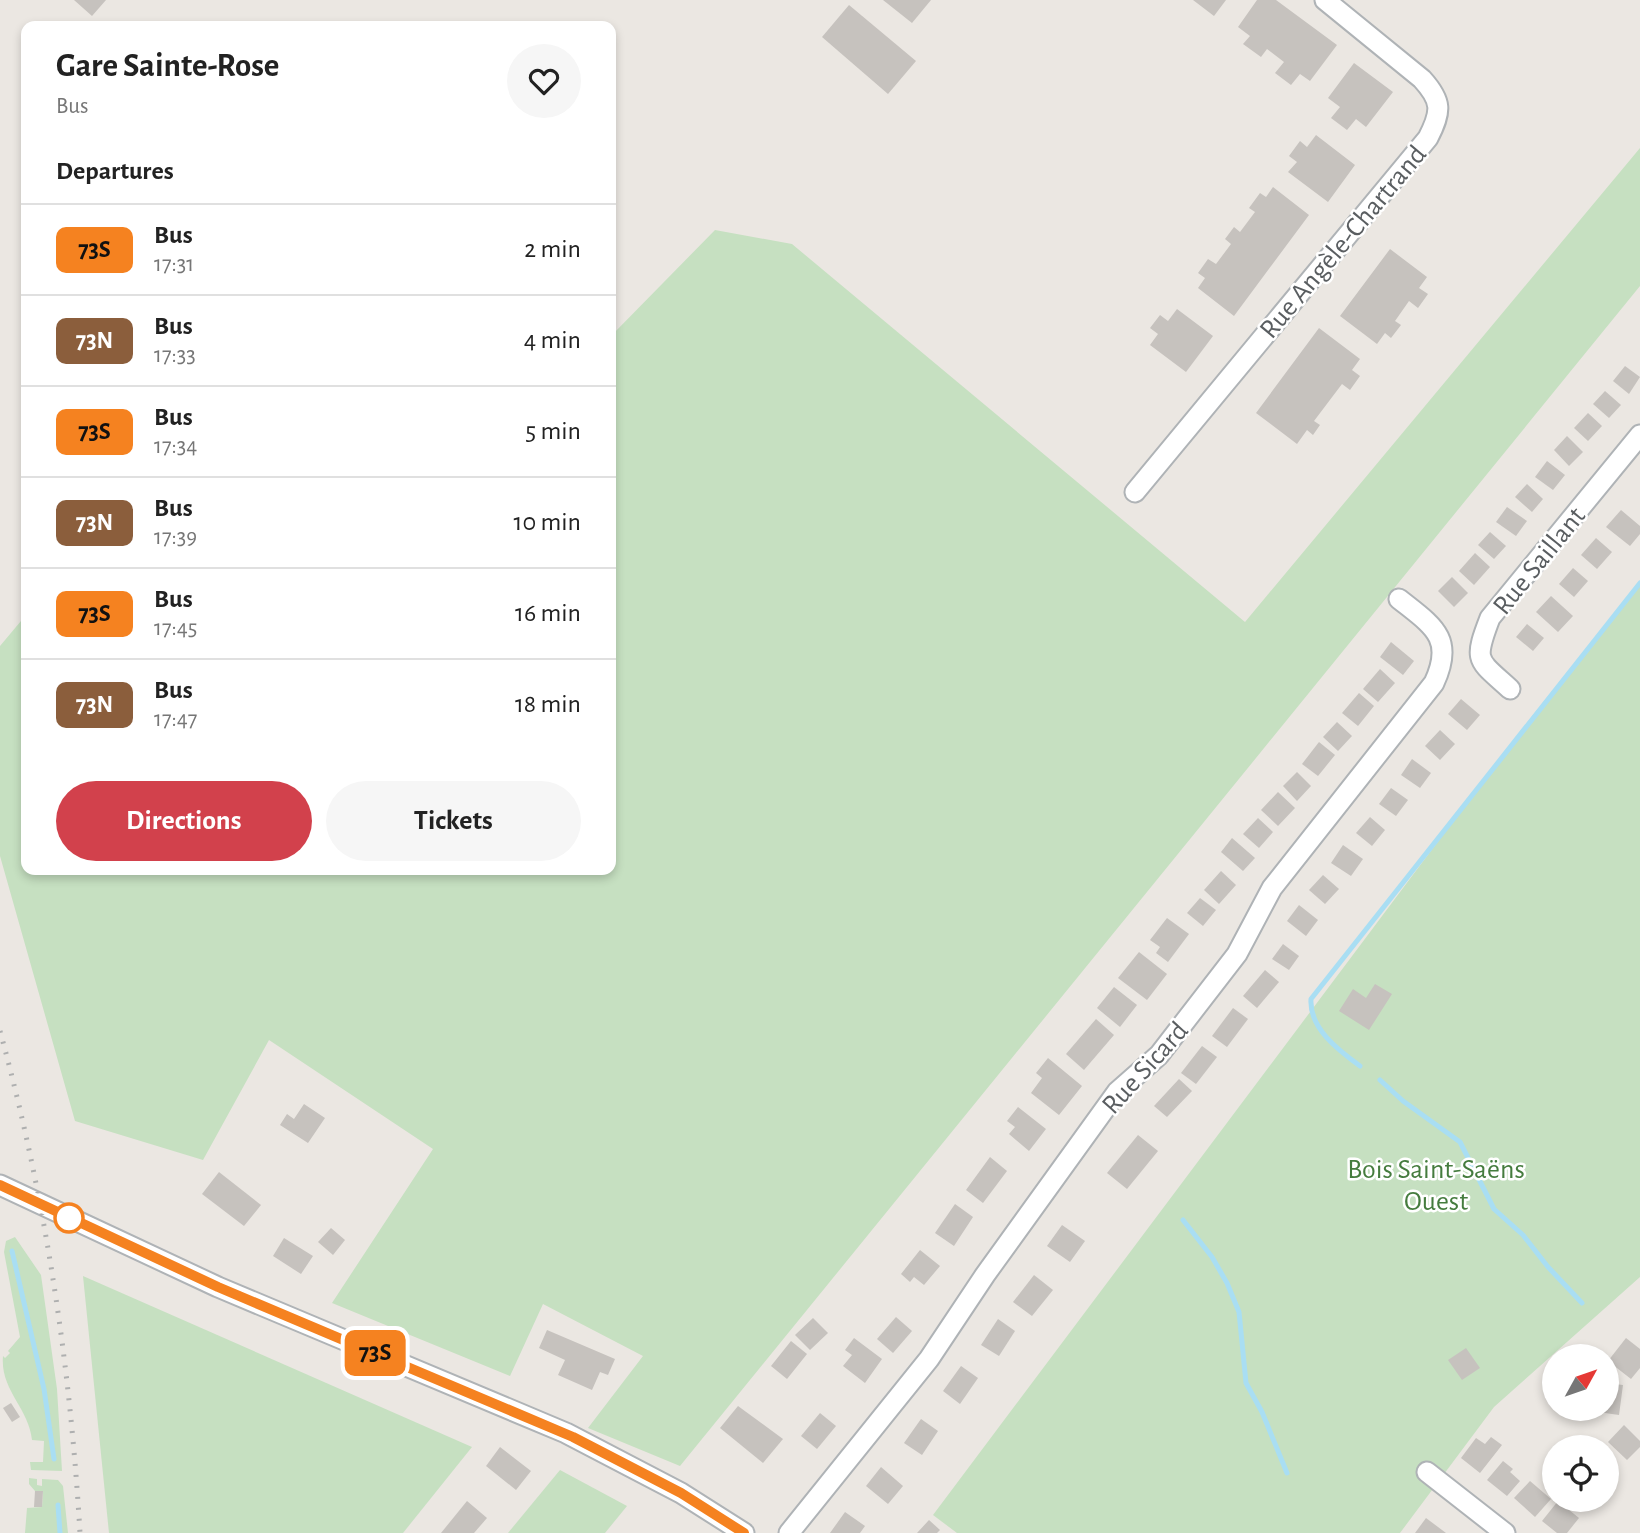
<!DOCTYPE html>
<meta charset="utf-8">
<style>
body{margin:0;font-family:"Alegreya Sans",sans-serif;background:#f6f6f6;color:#222;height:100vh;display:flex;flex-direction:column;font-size:26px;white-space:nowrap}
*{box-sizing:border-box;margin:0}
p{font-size:23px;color:#767676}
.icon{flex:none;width:38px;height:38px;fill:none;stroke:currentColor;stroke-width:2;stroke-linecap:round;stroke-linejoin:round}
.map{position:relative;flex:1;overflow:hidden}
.panel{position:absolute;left:21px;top:21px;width:595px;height:854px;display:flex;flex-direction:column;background:#fff;border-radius:14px;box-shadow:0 4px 10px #0003}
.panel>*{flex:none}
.badge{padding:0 14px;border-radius:10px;font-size:24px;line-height:46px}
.needle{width:46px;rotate:50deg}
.tools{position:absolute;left:1542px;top:1344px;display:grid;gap:14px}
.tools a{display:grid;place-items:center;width:77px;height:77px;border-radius:50%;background:#fff;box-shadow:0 4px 10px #0003;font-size:35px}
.map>.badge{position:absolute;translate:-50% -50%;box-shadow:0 0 0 4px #fff}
h2{padding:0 35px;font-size:26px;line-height:63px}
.round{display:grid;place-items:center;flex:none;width:74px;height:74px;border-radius:37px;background:#f6f6f6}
.headline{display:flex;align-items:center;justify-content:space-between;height:119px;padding:0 35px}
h1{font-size:33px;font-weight:700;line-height:52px}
.action{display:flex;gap:14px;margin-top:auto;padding:14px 35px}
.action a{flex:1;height:80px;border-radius:42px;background:#d2414c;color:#fff;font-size:28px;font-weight:700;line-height:80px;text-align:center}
.action a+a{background:#f6f6f6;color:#222}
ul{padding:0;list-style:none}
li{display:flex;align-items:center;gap:21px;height:91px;padding:0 35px;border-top:2px solid #e0e0e0}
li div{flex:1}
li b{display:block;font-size:26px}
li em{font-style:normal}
li .badge{min-width:77px;font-weight:700;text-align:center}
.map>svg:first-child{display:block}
</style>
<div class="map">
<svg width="1640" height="1533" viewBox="0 0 1640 1533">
<rect width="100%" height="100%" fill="#ebe7e2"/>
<!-- green -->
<g fill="#c6e0c1">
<polygon points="1640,148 1640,286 680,1466 588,1428 643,1356 543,1304 510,1376 332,1303 433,1149 269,1040 203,1160 75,1121 0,856 0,646 26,615 26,870 611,870 611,336 715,230 792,244 1245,622"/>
<polygon points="1640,581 1640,1277 1494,1407 1400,1533 957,1533 933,1515 1526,724"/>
<path d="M15 1237 41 1275 57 1389 62 1471 31 1470 30 1462H43L44 1441 32 1440C29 1408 0 1390 3 1356L5 1358 10 1353 8 1351 20 1337 4 1252 6 1241Z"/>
<polygon points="83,1276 472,1447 403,1533 109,1533"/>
<polygon points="560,1470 627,1506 605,1533 508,1533"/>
<polygon points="29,1478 37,1479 37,1485 42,1486 42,1479 58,1480 63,1486 68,1533 25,1533 27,1508 42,1507 43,1492 35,1491 29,1484"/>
</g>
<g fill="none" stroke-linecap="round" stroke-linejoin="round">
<!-- stream -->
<g stroke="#a9def3" stroke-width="5">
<path d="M1360 1066C1338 1050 1309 1028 1311 999L1640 583"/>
<polyline points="1380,1080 1403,1101 1460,1142 1494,1209 1523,1235 1548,1267 1582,1303"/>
<polyline points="1183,1220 1212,1257 1227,1283 1239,1312 1246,1383 1262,1412 1287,1473"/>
<polyline points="12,1251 44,1389 54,1459"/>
<polyline points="58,1505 60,1533"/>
</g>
</g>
<!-- building -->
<g fill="#c6c2be">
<polygon points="74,0 106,0 92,16"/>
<polygon points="883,0 931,0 912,23"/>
<polygon points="1193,0 1226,0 1214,16"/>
<polygon points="1257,0 1276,0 1337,45 1310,81 1300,74 1291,85 1275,73 1284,62 1267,49 1261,57 1243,44 1250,36 1238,27"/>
<polygon points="849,5 916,61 888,94 822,37"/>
<polygon points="1354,63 1393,92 1366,127 1356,119 1347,130 1331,118 1340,107 1328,98"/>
<polygon points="1316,135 1355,165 1328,202 1288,172 1297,162 1289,156 1300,141 1307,147"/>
<polygon points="1273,187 1309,215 1234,316 1198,288 1205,278 1198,273 1208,259 1216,264 1231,244 1225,239 1234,227 1240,232 1255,212 1249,208 1260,193 1266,197"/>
<polygon points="1390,249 1427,277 1419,288 1428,294 1418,308 1409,301 1395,321 1401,325 1391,338 1385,333 1377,344 1340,316"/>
<polygon points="1177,309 1213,336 1186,372 1150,345 1158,334 1150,328 1160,315 1168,321"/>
<polygon points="1319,328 1360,359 1352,370 1360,376 1350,390 1342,384 1314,421 1320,425 1313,435 1307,430 1297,444 1256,413"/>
<polygon points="1625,366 1640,377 1629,394 1613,381"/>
<polygon points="1605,391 1621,405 1609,418 1593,404"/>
<polygon points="1588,413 1602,426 1588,441 1574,428"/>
<polygon points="1567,436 1583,452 1569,466 1554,450"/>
<polygon points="1547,461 1565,475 1553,490 1535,477"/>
<polygon points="1527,484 1543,499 1532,512 1515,497"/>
<polygon points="1507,507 1527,521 1516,536 1496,522"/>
<polygon points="1621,510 1640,526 1640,534 1630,546 1606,527"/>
<polygon points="1490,532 1506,546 1494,559 1478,545"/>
<polygon points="1596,538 1612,552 1597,569 1581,555"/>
<polygon points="1475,553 1490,567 1474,585 1459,571"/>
<polygon points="1573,568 1588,581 1574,597 1559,584"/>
<polygon points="1452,577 1468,593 1454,607 1438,591"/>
<polygon points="1551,596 1573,616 1558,632 1536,612"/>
<polygon points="1527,624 1544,638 1533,651 1516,637"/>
<polygon points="1391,642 1414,661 1403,675 1380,657"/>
<polygon points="1380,669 1395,683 1378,702 1363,689"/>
<polygon points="1359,693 1374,706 1358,726 1342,713"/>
<polygon points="1461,699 1480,715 1467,730 1448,714"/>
<polygon points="1337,722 1352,736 1338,751 1323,737"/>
<polygon points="1440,730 1455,744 1440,760 1425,746"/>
<polygon points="1319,742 1335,755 1318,776 1302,764"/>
<polygon points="1412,759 1431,773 1420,788 1401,775"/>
<polygon points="1297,772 1311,786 1297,801 1283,786"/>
<polygon points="1391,788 1408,800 1396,816 1379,804"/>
<polygon points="1278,792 1295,808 1278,826 1261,810"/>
<polygon points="1370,817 1385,830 1372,846 1356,833"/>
<polygon points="1258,818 1273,832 1259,848 1243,834"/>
<polygon points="1232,838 1255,858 1243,871 1221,852"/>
<polygon points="1343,845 1363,859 1351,876 1331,863"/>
<polygon points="1221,871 1236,885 1219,904 1204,890"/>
<polygon points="1323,875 1339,889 1325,904 1309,890"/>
<polygon points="1200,898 1216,910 1203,926 1187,913"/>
<polygon points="1299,905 1318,920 1306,936 1287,921"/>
<polygon points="1167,918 1189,934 1168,962 1156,953 1160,947 1150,940"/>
<polygon points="1283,944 1299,956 1289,970 1272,959"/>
<polygon points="1139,952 1167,974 1147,1000 1118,978"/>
<polygon points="1265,970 1279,982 1257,1008 1243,996"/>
<polygon points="1375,984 1392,994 1369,1030 1339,1011 1353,989 1366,998"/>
<polygon points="1114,987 1137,1005 1120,1027 1097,1008"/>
<polygon points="1233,1008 1248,1019 1227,1047 1212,1036"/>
<polygon points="1096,1019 1114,1035 1084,1070 1066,1054"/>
<polygon points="1202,1046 1217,1057 1196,1084 1181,1073"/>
<polygon points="1048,1058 1082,1086 1059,1115 1031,1093 1042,1078 1036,1073"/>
<polygon points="1179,1079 1192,1091 1167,1117 1154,1106"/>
<polygon points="304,1104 325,1118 308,1143 280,1125 287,1114 294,1119"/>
<polygon points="1018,1107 1046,1129 1029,1151 1009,1134 1015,1127 1007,1121"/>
<polygon points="1138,1135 1158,1151 1127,1189 1107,1173"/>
<polygon points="990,1157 1007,1171 983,1203 966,1190"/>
<polygon points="219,1172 261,1205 244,1226 202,1194"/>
<polygon points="955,1204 973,1217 954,1246 935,1233"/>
<polygon points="1062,1225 1085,1241 1070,1262 1047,1246"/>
<polygon points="331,1228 345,1240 333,1255 318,1242"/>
<polygon points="284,1238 313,1256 301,1274 273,1256"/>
<polygon points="920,1250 940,1266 924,1285 914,1277 910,1282 901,1274"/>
<polygon points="1034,1275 1053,1290 1032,1316 1013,1302"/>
<polygon points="896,1317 912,1331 893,1353 877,1339"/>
<polygon points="813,1318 828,1333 810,1350 795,1335"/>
<polygon points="998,1319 1015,1331 999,1356 981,1345"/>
<polygon points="547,1330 615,1359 608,1375 600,1372 592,1390 558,1375 565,1360 539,1348"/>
<polygon points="854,1338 882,1359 865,1383 843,1366 852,1355 845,1350"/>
<polygon points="1626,1338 1640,1349 1640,1368 1631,1379 1608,1361"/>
<polygon points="791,1341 807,1354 787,1379 771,1366"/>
<polygon points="1466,1348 1480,1368 1462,1380 1448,1360"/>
<polygon points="961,1366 978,1378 960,1404 943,1391"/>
<polygon points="1606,1383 1623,1385 1619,1415 1591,1411 1591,1409 1606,1409"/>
<polygon points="11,1403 20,1417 12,1422 3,1408"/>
<polygon points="738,1406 783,1439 763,1463 720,1428"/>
<polygon points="820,1413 836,1426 817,1449 801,1436"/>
<polygon points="921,1419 938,1431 922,1455 904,1443"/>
<polygon points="1624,1425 1640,1441 1640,1447 1627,1460 1608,1442"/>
<polygon points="1491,1437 1502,1445 1480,1473 1461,1458 1476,1438 1485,1444"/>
<polygon points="500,1447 531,1471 516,1490 486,1466"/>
<polygon points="1503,1461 1513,1469 1510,1472 1520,1481 1507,1496 1487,1480"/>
<polygon points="881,1467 903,1486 888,1504 866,1486"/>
<polygon points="1530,1481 1551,1499 1535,1517 1514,1498"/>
<polygon points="35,1491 43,1491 42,1507 34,1507"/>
<polygon points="467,1501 487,1518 474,1533 441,1533"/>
<polygon points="1558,1501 1579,1518 1567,1533 1557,1533 1542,1521"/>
<polygon points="845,1512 865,1526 860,1533 830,1533"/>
<polygon points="1426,1518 1446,1533 1415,1533"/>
<polygon points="929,1520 940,1530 937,1533 917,1533"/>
</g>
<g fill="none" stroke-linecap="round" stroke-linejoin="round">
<!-- minor casing -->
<g stroke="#afb3b6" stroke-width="23">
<g id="minor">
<path d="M1135 492 1428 138C1442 111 1442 101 1422 79L1325 0"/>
<path d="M1510 689C1477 659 1473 662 1490 618L1640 435"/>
<polyline points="0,1185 218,1287 566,1433 681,1493 744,1533"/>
<polyline points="1427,1472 1505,1533"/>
<path d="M789 1533 929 1359 985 1275 1117 1092 1159 1055 1237 954 1272 888 1434 683C1455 638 1433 626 1399 599"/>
</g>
</g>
<!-- minor -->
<use href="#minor" stroke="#fff" stroke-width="19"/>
<!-- rail -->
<path stroke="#aeafaf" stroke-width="5" stroke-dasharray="2 9" stroke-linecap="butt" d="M0 1031C45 1195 70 1363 80 1533"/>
</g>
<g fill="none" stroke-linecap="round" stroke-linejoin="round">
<!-- line casing -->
<g stroke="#fff" stroke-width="16">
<polyline id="line" points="0,1185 218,1287 573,1437 681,1493 744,1533"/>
</g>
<!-- line -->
<use href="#line" stroke="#f58220" stroke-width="10"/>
</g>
<!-- markers -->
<circle fill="#fff" stroke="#f58220" stroke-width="3.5" cx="69" cy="1218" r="14"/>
<g text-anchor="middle" stroke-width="5" stroke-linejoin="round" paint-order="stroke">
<!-- street labels -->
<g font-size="28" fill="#5a5e61" stroke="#fff">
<text transform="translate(1342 241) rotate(-50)" y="10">Rue Angèle-Chartrand</text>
<text transform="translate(1538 560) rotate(-51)" y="10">Rue Saillant</text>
<text transform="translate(1144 1067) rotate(-48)" y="10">Rue Sicard</text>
</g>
<!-- park labels -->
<g font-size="28" fill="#457c3e" stroke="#fff">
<text x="1436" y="1178">Bois Saint-Saëns<tspan x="1436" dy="32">Ouest</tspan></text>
</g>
</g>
</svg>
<div class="tools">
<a><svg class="needle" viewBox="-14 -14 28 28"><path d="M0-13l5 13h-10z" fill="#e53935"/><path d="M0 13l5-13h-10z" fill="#767676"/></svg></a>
<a><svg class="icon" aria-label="locate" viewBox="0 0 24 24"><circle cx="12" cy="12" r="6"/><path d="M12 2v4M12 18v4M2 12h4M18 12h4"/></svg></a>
</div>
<b class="badge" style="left:375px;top:1353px;background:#f58220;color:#111">73S</b>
<section class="panel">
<div class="headline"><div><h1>Gare Sainte-Rose</h1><p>Bus</p></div><a class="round"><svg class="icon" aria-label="heart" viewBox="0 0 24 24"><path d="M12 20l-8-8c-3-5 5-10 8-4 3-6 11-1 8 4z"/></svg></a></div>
<h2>Departures</h2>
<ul>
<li><span class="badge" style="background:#f58220;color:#111">73S</span><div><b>Bus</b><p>17:31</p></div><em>2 min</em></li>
<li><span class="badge" style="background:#8b5e3c;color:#fff">73N</span><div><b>Bus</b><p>17:33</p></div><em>4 min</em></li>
<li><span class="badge" style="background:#f58220;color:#111">73S</span><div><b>Bus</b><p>17:34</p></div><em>5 min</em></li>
<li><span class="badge" style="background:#8b5e3c;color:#fff">73N</span><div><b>Bus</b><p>17:39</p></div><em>10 min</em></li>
<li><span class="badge" style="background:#f58220;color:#111">73S</span><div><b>Bus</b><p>17:45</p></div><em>16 min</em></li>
<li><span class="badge" style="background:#8b5e3c;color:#fff">73N</span><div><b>Bus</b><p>17:47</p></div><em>18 min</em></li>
</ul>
<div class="action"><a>Directions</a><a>Tickets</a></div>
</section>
</div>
